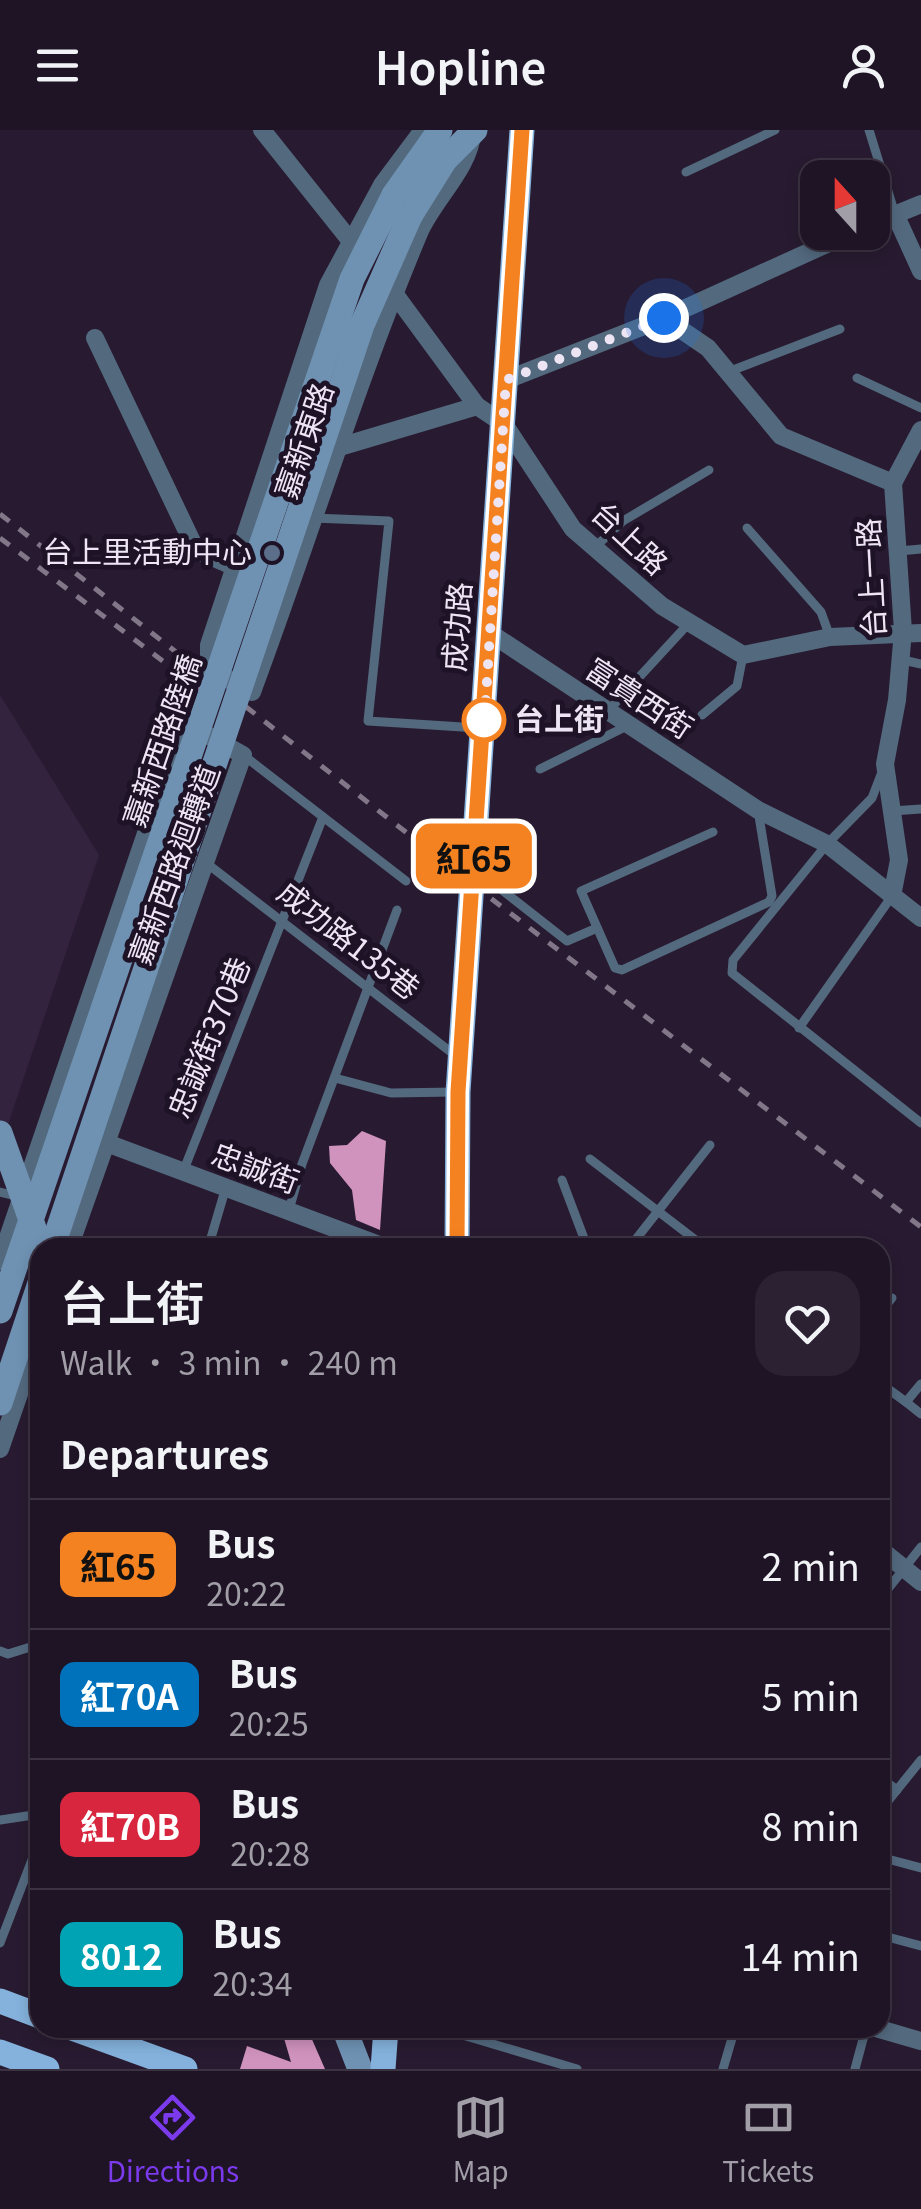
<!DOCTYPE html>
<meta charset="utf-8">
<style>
body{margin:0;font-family:Georgia,"Noto Sans TC",serif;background:#2b2132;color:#f1f3f6;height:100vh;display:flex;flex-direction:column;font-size:38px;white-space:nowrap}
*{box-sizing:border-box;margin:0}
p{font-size:32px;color:#a19ea7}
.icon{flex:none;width:55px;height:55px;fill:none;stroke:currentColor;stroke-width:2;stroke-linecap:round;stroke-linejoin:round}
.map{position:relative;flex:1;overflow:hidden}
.panel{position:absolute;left:30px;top:1108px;width:860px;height:800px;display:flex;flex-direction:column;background:#1e1425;border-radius:30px;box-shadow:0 5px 15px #0003,0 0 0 2px #3c3342}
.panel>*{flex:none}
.badge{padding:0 20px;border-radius:15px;font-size:35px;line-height:65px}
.needle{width:65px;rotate:339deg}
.fabs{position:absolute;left:800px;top:30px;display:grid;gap:20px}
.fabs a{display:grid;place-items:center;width:90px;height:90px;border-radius:20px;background:#1e1425;box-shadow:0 5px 15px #0003,0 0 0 2px #3c3342;font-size:50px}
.you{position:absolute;width:50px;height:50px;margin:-25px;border:8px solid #fff;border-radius:50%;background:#1a73e8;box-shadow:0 0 0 15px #1a73e833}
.map>.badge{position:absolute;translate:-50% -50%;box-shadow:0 0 0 5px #fff}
h2{padding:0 30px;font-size:38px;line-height:90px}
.round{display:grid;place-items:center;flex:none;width:105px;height:105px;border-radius:30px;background:#2b2132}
.summary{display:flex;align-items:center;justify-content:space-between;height:170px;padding:0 30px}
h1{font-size:48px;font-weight:600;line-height:75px}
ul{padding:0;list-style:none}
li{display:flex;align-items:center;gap:30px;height:130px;padding:0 30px;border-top:2px solid #3c3342}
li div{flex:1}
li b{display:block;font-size:38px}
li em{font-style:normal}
li .badge{min-width:110px;font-weight:700;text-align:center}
header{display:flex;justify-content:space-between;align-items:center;height:130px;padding:0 30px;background:#1e1425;font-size:45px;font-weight:600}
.tab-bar{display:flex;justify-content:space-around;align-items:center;height:140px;border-top:2px solid #3c3342;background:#1e1425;font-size:28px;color:#a19ea7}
.tab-bar a{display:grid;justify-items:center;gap:5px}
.tab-bar .current{color:#7c3aed}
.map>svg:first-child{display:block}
</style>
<header><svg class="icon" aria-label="menu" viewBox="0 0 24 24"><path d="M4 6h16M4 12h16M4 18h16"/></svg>Hopline<svg class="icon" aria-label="person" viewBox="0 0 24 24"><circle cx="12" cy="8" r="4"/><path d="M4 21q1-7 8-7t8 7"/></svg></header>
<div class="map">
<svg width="921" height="1939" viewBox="0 0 921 1939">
<rect width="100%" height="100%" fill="#281b31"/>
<!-- built -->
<polygon fill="#33233f" points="0,565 99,725 0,1018"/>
<!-- building -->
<g fill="#d093be">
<polygon points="362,1001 386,1011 380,1100 356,1090 352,1060 330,1033 329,1016 347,1015"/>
<polygon points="281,1898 307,1898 325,1939 240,1939 247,1916 291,1932"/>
</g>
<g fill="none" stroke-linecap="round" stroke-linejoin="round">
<!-- lane -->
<g stroke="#53697e" stroke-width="9">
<polyline points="869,0 895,84"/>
<polyline points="686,42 775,0"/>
<polyline points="728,242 840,199"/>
<polyline points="857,248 921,278"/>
<polyline points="313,388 389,391 368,591 478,598"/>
<polyline points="747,398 821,482 830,507"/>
<polyline points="594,418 623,391 709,340"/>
<polyline points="899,421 921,419"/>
<polyline points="903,530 921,534"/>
<polyline points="608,581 689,493"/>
<polyline points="702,585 737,556 743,525"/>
<polyline points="243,625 406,751"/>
<polyline points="540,639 627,596"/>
<polyline points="882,642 872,668 827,714 733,830 732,843 921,993"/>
<polyline points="892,681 921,679"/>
<polyline points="713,702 581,761 615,838 622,840 769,772 772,766 758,680"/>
<polyline points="205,732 456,926"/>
<polyline points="479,742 567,811 597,798"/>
<polyline points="799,898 892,766"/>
<polyline points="335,948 391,963 455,962"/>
<polyline points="590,1029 706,1118"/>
<polyline points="183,1042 323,687"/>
<polyline points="562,1050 585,1111 592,1118"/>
<polyline points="0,1062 20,1067"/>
<polyline points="289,1080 302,1034 397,780"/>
<polyline points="208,1118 226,1057"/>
<polyline points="629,1118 710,1015"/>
<polyline points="880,1183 892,1168"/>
<polyline points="880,1253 906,1272"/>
<polyline points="921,1254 906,1272 921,1284"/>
<polyline points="880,1469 921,1417"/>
<polyline points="0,1521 8,1524 40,1514"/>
<polyline points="38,1604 40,1603"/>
<polyline points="880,1647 897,1660"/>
<polyline points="880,1681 921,1630"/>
<polyline points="0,1690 40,1684"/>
<polyline points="880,1727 921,1738"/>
<polyline points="880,1805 921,1816"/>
<polyline points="0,1813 40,1709"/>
<polyline points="439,1898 577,1939"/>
<polyline points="723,1939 735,1898"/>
<polyline points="855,1939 866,1898"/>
</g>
<!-- street -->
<g stroke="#53697e" stroke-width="18">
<polyline points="262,0 349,109"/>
<path d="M423 0 382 55 328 155 209 515V539L252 562C309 409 356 253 419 103 433 70 470 38 472 3"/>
<polyline points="895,84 921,141"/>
<polyline points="872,94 921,74"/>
<polyline points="394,163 477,276 504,294 573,399 662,476 743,525 830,507 921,503"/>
<polyline points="664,188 708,218 781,306 893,353 903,501 897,570 885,634 899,730 892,766"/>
<polyline points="95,208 196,420 235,437"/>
<polyline points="506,250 664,188 853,102"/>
<polyline points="330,316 336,318 477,276"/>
<polyline points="893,353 921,300"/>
<polyline points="490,503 758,680 827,714 921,788"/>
<polyline points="104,1012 387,1118"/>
<polyline points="0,1131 184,592 243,625 69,1118"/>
<polyline points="0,1319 40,1203"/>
<polyline points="880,1419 921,1452"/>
<polyline points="876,1898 921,1911"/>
</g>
<!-- secondary -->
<g stroke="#6f92b3" stroke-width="25">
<polyline points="394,65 440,0"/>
<polyline points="410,86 445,30 475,0"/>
<polyline points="0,1003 41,1118"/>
<polyline points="0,1273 40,1153"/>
<polyline points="344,1898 360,1939"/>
</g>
<!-- primary -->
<g stroke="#84b2dc" stroke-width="25">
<polyline points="457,1118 458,962 522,0"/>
<polyline points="0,1871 40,1886"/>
<polyline points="72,1898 185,1939"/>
<polyline points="0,1922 47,1939"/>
<polyline points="383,1939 386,1898"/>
</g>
<!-- rail -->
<g stroke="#817789" stroke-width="5" stroke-dasharray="12 12" stroke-linecap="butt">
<polyline points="0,384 472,754 921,1097"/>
<polyline points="0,408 205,563"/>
</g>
<!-- secondary-bridge -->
<g stroke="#6f92b3" stroke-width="25">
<polyline points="52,1118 362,195 410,86"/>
<polyline points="0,1181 352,149 394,65"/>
</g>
</g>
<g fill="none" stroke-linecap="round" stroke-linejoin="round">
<!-- line casing -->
<g stroke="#fff" stroke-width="22">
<polyline id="line" points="457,1118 458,962 522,0"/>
</g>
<!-- line -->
<use href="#line" stroke="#f58220" stroke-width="15"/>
<!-- walk -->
<polyline stroke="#ede5f4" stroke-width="10" stroke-dasharray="0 18" points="484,590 484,598 506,250 664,188"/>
</g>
<!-- markers -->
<circle fill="#5c6f8a" stroke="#1e1227" stroke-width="4" cx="272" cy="423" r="10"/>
<circle fill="#fff" stroke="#f58220" stroke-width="5" cx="484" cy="590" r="20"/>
<g text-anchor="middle" stroke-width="10" stroke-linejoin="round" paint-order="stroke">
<!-- street labels -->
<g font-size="30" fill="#ede5f4" stroke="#1e1227">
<text transform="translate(305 311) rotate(-71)" y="10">嘉新東路</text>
<text transform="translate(629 409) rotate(43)" y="10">台上路</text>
<text transform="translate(872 448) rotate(-93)" y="10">台上一路</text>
<text transform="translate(458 497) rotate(-86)" y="10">成功路</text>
<text transform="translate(639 569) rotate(33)" y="10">富貴西街</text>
<text transform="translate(163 611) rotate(-71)" y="10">嘉新西路陸橋</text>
<text transform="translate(175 735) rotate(-70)" y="10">嘉新西路迴轉道</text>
<text transform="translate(348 811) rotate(38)" y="10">成功路135巷</text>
<text transform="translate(210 908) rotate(-68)" y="10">忠誠街370巷</text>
<text transform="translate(255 1039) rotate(20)" y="10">忠誠街</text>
</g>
<!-- poi labels -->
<g font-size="30" fill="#ede5f4" stroke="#1e1227" text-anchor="end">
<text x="252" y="433">台上里活動中心</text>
</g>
<!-- stop labels -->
<g font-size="30" font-weight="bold" fill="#ede5f4" stroke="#1e1227" text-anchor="start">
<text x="514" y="600">台上街</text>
</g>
</g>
</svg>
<div class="fabs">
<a><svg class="needle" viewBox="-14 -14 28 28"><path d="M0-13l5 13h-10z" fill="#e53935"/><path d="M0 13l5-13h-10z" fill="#a19ea7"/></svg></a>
</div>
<div class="you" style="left:664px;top:188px"></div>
<b class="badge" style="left:474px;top:726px;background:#f58220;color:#111">紅65</b>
<section class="panel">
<div class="summary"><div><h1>台上街</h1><p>Walk · 3 min · 240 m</p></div><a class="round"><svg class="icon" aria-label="heart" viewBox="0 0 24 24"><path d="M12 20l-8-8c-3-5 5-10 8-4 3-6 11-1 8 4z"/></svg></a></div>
<h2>Departures</h2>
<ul>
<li><span class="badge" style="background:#f58220;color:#111">紅65</span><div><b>Bus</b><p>20:22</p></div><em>2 min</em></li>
<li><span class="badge" style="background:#0072bc;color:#fff">紅70A</span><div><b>Bus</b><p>20:25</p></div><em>5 min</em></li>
<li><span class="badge" style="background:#d7263d;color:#fff">紅70B</span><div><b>Bus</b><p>20:28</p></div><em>8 min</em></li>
<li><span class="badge" style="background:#00a3b4;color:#fff">8012</span><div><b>Bus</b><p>20:34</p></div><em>14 min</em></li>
</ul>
</section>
</div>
<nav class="tab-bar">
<a class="current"><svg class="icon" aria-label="directions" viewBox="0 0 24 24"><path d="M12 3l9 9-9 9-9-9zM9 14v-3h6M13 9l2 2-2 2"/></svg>Directions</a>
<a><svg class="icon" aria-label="map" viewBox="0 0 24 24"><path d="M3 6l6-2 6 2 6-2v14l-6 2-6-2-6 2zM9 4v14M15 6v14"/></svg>Map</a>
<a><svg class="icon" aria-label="tickets" viewBox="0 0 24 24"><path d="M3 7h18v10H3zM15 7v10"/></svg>Tickets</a>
</nav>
